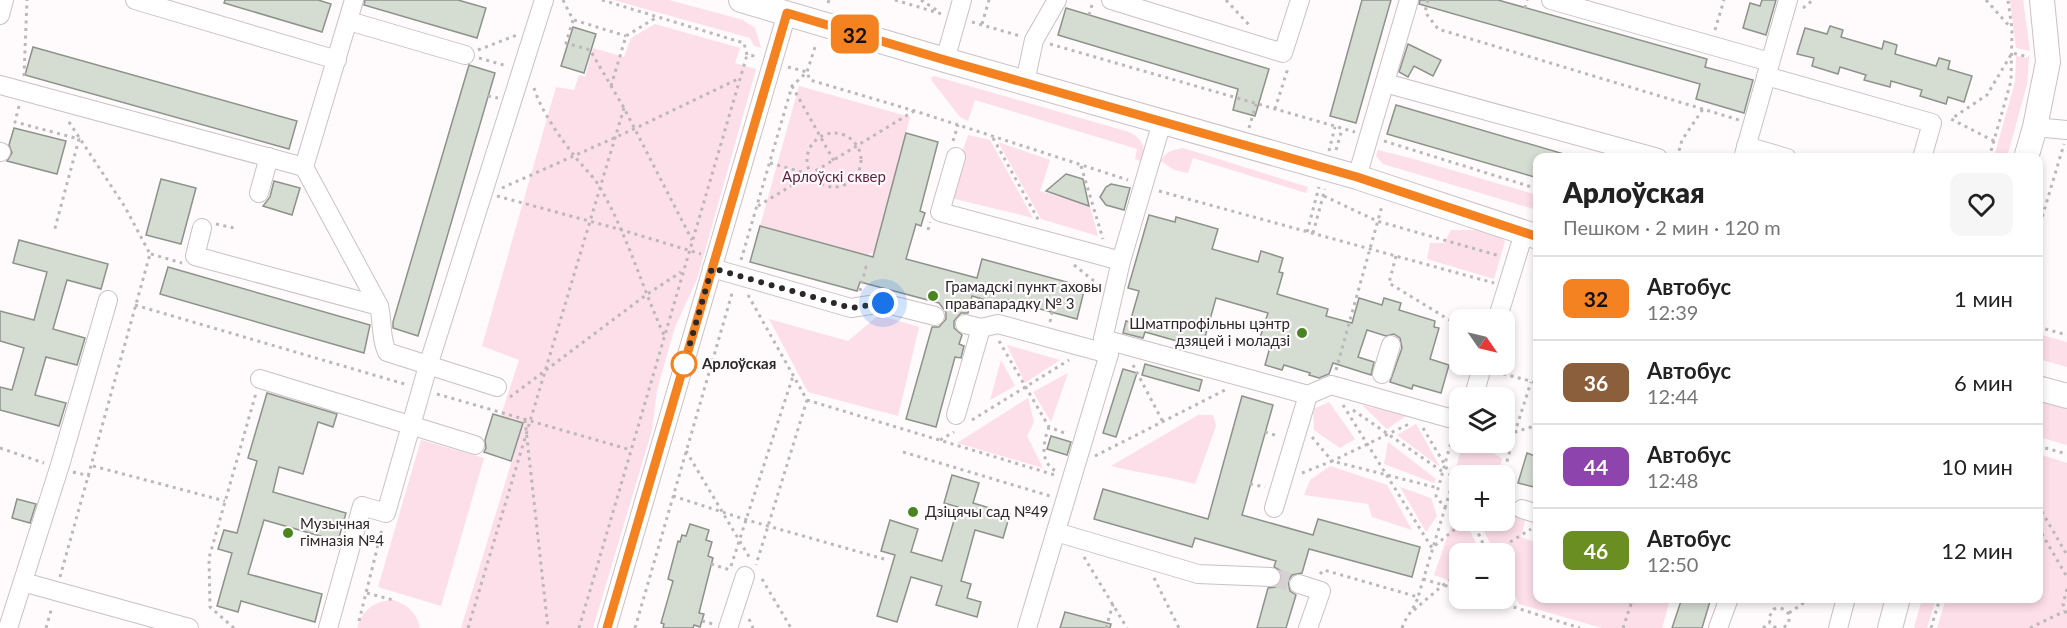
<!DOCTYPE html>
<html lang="ru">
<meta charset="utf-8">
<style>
body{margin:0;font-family:Lato,sans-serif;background:#f6f6f6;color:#222;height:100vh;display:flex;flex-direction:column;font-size:22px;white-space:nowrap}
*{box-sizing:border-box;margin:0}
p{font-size:20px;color:#767676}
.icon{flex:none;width:33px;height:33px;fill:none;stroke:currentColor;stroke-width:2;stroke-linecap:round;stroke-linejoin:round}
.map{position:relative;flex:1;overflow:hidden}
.side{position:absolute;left:1533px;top:153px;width:510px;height:450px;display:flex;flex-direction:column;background:#fff;border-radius:12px;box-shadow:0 3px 9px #0003}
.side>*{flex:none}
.badge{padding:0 12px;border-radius:9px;font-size:21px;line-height:39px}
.needle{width:39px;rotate:124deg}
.buttons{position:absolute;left:1449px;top:309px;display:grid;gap:12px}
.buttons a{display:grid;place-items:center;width:66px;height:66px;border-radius:12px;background:#fff;box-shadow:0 3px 9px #0003;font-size:30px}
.you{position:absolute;width:30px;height:30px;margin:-15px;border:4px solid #fff;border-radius:50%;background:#1a73e8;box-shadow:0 0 0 9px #1a73e833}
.map>.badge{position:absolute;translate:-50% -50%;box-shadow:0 0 0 3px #fff}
.round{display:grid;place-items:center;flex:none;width:63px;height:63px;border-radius:12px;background:#f6f6f6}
.overview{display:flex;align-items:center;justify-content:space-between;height:102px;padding:0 30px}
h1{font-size:28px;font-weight:800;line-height:45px}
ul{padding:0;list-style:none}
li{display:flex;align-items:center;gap:18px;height:84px;padding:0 30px;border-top:2px solid #e0e0e0}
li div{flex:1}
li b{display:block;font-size:22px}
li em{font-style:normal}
li .badge{min-width:66px;font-weight:700;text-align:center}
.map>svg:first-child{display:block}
</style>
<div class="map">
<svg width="2067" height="628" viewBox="0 0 2067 628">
<rect width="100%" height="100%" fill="#fffafc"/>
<!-- green -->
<g fill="#fddfea">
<polygon points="613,0 669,0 743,20 755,28 761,48 754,46 750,38"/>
<polygon points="2010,0 2023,0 2030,51 2016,48"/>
<polygon points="655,24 740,48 735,63 756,69 697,279 675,327 657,390 652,430 593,628 461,628 523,424 501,415 519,360 482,346 556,87 574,90 579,75 585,77 593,48 624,57 631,38"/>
<polygon points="2016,56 2029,58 2027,84 2007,157 1994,157 2015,82"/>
<path d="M934 76 1129 132C1143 139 1146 148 1143 162L1135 159 1137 149 975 100 968 121 960 117 932 81 931 78Z"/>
<polygon points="799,86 910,117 875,251 867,255 760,226"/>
<polygon points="968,135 990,140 1033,218 947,197"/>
<polygon points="998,142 1050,160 1040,191 1090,206 1098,236 1041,219"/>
<path d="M1183 148 1308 187 1306 193 1193 158 1188 173 1174 170 1161 161C1166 151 1173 150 1183 148Z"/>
<polygon points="1378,150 1410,158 1537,195 1537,210 1383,164 1376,156"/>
<path d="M1451 230C1470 230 1490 228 1505 241L1494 279 1427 259 1430 243H1444Z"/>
<polygon points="879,315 919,327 898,416 808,392 769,319 848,341"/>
<polygon points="2038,334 2067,342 2067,367 2039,359"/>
<polygon points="1007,345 1060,360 1025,383"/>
<polygon points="1001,360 1015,386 990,400"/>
<polygon points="1068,373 1051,422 1033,392"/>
<polygon points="1028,398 1034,422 1027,436 1043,468 957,443"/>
<polygon points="2038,401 2067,409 2067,445 2039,437"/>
<polygon points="1329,402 1355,439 1340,448 1314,430 1313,409"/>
<polygon points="1362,405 1406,416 1387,429"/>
<path d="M1198 415H1213L1216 426 1195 484C1167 476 1139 473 1111 466Z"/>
<polygon points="1416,424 1440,467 1397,435"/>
<polygon points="421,440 484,458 441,606 378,587"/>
<polygon points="1388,442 1436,479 1434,483 1384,464"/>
<polygon points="1462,443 1478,443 1502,459 1498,475 1466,475 1456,470"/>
<polygon points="2039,454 2067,463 2067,628 1937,628 1946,599 2038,598"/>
<polygon points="1330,466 1387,485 1412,530 1372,517 1368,504 1304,495 1310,480"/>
<polygon points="1400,487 1431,498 1437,516 1426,532"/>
<polygon points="1458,506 1460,520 1465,521 1481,553 1460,554 1459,584 1434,575"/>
<polygon points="1505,509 1526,517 1521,537 1537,543 1538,598 1670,599 1662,628 1602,628 1519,604 1505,574 1504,554 1495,553 1479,521 1504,520"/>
<polygon points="1922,599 1936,599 1927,628 1914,628"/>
<path d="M393 600C408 605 416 612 420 628H357C362 610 374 601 393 600Z"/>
</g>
<!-- building -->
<g fill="#d5dcd2" stroke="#8d938a" stroke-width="1.5">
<polygon points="225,0 318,0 331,4 322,32 224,3"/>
<polygon points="365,0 458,0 486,8 477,38 364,5"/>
<polygon points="1362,0 1391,0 1356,123 1330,116"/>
<polygon points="1420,0 1498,0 1707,59 1705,67 1753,80 1744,113 1696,99 1700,84 1419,4"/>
<polygon points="1762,0 1776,0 1766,35 1743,28 1750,3 1760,6"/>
<polygon points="1066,8 1269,69 1255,116 1233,110 1238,89 1058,35"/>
<polygon points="1830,26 1843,30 1841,37 1882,49 1884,41 1897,45 1895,54 1936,66 1939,58 1950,61 1948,69 1972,76 1964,102 1948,97 1946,104 1920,96 1922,90 1891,81 1890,87 1864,80 1866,75 1840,67 1838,74 1812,66 1814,58 1797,54 1805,28 1827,34"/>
<polygon points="573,27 596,34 584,73 561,66"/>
<polygon points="1408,44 1441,60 1433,76 1414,66 1408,77 1399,72"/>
<polygon points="33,47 297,121 289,149 25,75"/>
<polygon points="469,65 495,73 418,336 393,328 393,322"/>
<polygon points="1396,105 1564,154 1564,158 1538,158 1538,178 1387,134"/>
<polygon points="14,128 66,141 57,174 7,161 12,153 9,145"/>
<polygon points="906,133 938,142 920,211 925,213 923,219 921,226 916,224 906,259 977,278 982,259 1085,287 1077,319 1007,300 1006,306 972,296 968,313 961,313 954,321 954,328 962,335 959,344 964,346 961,358 955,357 936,427 906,419 932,327 939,327 946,319 946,312 939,303 860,282 857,291 750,262 760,226 873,257"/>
<polygon points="1066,174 1083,179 1089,206 1046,191"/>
<polygon points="161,179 196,188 181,244 146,235"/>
<polygon points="274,181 300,188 292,215 263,206 270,197"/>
<polygon points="1111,184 1130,188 1124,210 1106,205 1100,197 1106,187"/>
<polygon points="1149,215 1175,222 1176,217 1218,229 1212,249 1258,262 1261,251 1283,258 1279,272 1283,273 1277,294 1328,309 1326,316 1352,323 1359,298 1382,305 1384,298 1401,303 1399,310 1435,321 1434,327 1439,328 1430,359 1449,365 1441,393 1413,385 1412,389 1390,382 1402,348 1400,338 1394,334 1386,336 1367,330 1358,357 1374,362 1371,375 1333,363 1329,374 1319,378 1309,375 1310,373 1284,365 1282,370 1265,365 1270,347 1258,344 1268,313 1216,298 1202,348 1145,332 1143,338 1123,333 1126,321 1130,322 1139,291 1128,288"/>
<polygon points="19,240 108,264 101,289 67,280 53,329 85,338 77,365 46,357 35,395 66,403 59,426 0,410 0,387 12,390 24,348 0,341 0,311 34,320 47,272 13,263"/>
<polygon points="168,267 370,325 364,353 160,294"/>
<polygon points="1145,364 1202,380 1199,391 1142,375"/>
<polygon points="1123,369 1137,373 1116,437 1103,433"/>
<polygon points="267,393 337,414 333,427 318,422 303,474 279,467 273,492 346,513 338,541 264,520 248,574 322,594 315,622 241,601 238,612 217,606 232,553 218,549 224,530 237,533 257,461 248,458"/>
<polygon points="1242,396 1273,405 1242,515 1313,535 1318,519 1420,547 1412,577 1309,549 1302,573 1292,575 1288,581 1290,591 1296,595 1286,628 1257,628 1268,588 1277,587 1282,578 1281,571 1274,567 1276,561 1195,538 1192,547 1094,519 1103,489 1208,519"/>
<polygon points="493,414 523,423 511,461 484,452 486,448 485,440"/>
<polygon points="1051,436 1071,442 1067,455 1047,449"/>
<polygon points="1527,453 1538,457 1538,488 1518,483"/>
<polygon points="952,475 979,483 973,503 1010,514 1003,538 975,530 961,581 971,584 967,598 981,602 977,617 936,605 942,586 911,577 897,622 877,616 895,555 881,551 890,520 918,529 911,552 942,561 958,507 944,503"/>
<polygon points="17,499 36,504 30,523 12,518"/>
<polygon points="690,524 709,530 706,540 712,542 708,556 713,558 699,613 704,614 700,627 694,625 693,628 663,628 664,624 661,623 673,581 668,579 678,541 680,542 682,535 686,536"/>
<polygon points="1682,598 1711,598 1702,628 1672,628"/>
<polygon points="1065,612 1111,624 1110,628 1060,628"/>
</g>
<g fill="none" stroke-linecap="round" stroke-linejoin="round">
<!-- minor-tunnel -->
<polyline stroke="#d5d0d2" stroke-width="18" stroke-dasharray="18 9" stroke-linecap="butt" points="1271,577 1299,584"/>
<!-- minor casing -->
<g stroke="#ccc0c5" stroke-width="20">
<g id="minor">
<polyline points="135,0 337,60"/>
<polyline points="1111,0 1283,53 1300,0"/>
<polyline points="1551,0 1770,62"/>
<polyline points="0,15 4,0"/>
<polyline points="349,21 465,55"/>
<polyline points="945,60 962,0"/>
<polyline points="1766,76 1932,123 1922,158"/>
<polyline points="1025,82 1034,40 1057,0"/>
<polyline points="1385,83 1658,158"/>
<path d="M0 85 304 167 379 306C383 322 380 337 387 352L497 387"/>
<polyline points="2035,127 2067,130"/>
<polyline points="1746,146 1787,158"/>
<polyline points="0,152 1,152"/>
<polyline points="956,157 940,212 1121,261"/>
<polyline points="1743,158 1788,0"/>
<polyline points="304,167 354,0"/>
<polyline points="1357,177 1409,0"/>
<polyline points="259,193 269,157"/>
<polyline points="202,228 195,256 379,306"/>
<polyline points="712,268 851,308 883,303 935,316"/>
<polyline points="1497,320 1524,233"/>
<polyline points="965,324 981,328 998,324 1109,354"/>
<polyline points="1103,339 1308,395 1274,508"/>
<polyline points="1382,374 1391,345"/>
<polyline points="260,379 475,445"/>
<polyline points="1308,395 1331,385 1449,418 1460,417"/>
<polyline points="1473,398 1483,364"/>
<polyline points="956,415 981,328"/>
<polyline points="1522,509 1538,514"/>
<polyline points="1056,532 1198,574 1271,577"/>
<polyline points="23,582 189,628"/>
<polyline points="1299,584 1321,591 1308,628"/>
<polyline points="8,628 60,465 108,300"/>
<polyline points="328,628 362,506 386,513 428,366 544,0"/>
<polyline points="607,628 787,13"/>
<polyline points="728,628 745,576"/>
<polyline points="1027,628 1109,354 1103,339 1121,261 1162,122"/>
<polyline points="1718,628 1729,598"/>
<polyline points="1838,628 1846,598"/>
</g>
</g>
<!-- major casing -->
<g stroke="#ccc0c5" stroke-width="26">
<g id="major">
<polyline points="741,0 945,60 1357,177 1538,237"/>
<polyline points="2026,158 2035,127 2048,62 2042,0"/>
<polyline points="2038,388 2067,396"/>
<polyline points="1890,628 1898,598"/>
</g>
</g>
<!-- path -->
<g stroke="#bcb7b9" stroke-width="3" stroke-dasharray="3 4.5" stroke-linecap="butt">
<polyline points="563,0 573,20 566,43 590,50 624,108 692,240"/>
<polyline points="602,0 744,43 747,55 755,56"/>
<polyline points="895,0 942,14"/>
<polyline points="921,0 938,11"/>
<polyline points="1226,0 1249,25"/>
<polyline points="1428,0 1425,12 1438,29 1739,120"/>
<polyline points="1986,0 2011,28"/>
<polyline points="828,3 829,0"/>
<polyline points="1525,8 1527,0"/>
<polyline points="1803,8 1813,0"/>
<polyline points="1089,15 1092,5"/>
<polyline points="574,20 626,36"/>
<polyline points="972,22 1020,36"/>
<polyline points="982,24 989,0"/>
<polyline points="1715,30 1724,0"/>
<polyline points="1050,44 1355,132"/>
<polyline points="478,50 517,35"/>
<polyline points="479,58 507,66"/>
<polyline points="788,67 807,72 810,80 915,111 1128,180"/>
<polyline points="24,76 27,0"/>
<polyline points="611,86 626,36 657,17"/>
<polyline points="792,86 834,161"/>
<path d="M534 88C541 111 561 139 576 158 585 169 596 179 602 191 628 237 642 287 664 335"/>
<polyline points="488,96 498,98"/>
<polyline points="19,106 15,122 79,139 54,232"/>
<polyline points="1275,109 1288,68"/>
<polyline points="1249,128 1256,104"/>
<circle cx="834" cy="160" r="27"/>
<polyline points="993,138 1039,221"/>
<polyline points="953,141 958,125"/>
<polyline points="1384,141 1538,189"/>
<polyline points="1994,141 1951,119 1987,95 2012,53 2029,57"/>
<polyline points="1336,150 1342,129"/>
<polyline points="1329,151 1335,127"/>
<polyline points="1677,158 1682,140 1703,109"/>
<polyline points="1989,158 2011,81 2012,29 2008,0"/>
<polyline points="770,163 809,174"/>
<polyline points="1081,166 1103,239"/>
<polyline points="502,188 634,129 740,78"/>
<polyline points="1159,191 1494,283"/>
<polyline points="497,196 622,230 701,254"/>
<polyline points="1324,196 1377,221 1500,256"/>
<polyline points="758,206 914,111"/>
<polyline points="216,224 234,228"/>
<polyline points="928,230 930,222"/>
<polyline points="2038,231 2064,144"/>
<polyline points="1307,232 1319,187"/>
<polyline points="1313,233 1325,189"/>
<polyline points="151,254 182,263"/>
<polyline points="1396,256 1389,283 1456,324 1451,345 1460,347"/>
<polyline points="741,260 792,86 807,72 816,44"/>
<polyline points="1074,265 1099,285"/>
<polyline points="860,291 866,267 870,268"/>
<polyline points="748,295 807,400 756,565"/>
<polyline points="971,301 980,306"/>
<polyline points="135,305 408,385"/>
<polyline points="1050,322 1052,312"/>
<polyline points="2038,327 2067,335"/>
<polyline points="999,341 1049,427 1067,434"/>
<polyline points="1133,365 1163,422"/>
<polyline points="1336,370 1382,206"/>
<polyline points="1496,372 1538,383"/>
<polyline points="1493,388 1497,398"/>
<polyline points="437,394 631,450"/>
<polyline points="510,397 646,295 681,272"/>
<polyline points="807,400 1058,476"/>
<polyline points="1343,405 1432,548 1466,520"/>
<polyline points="1353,410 1443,472"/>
<polyline points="1504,411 1515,432 1531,382"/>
<polyline points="525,420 548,628"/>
<polyline points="972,420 1069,360"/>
<path d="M1049 427C1043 442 1039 464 1058 472"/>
<polyline points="1423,428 1445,465 1460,495"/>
<polyline points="1265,432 1278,436"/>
<polyline points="1312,437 1332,461 1409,424"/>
<polyline points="940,440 954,432"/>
<polyline points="2038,446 2067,454"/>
<polyline points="0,448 44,463"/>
<polyline points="686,451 751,560"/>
<polyline points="903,452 1050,496"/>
<polyline points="1095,456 1225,390"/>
<polyline points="93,466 225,501"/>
<polyline points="73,472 90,476"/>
<polyline points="1302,473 1332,461 1438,488"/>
<polyline points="1503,476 1515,432 1538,425"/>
<polyline points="1250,484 1265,487"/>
<polyline points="673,496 747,520 884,559"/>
<polyline points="2038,505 2067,555"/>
<polyline points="1445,508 1453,482 1460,483"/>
<polyline points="1472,520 1488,554"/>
<polyline points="2038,527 2067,577"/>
<polyline points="1491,554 1531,529"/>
<polyline points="1084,557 1127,628"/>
<polyline points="711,564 730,570"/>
<polyline points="731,566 793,376"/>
<polyline points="1320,574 1324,570 1418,597 1445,508 1436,496 1453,435"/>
<polyline points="60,577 150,254 125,207 67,119"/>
<polyline points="1154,578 1179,628"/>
<polyline points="762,579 791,628"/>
<polyline points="1423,579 1460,590"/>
<polyline points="1504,588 1514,608"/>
<polyline points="2067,589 2063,604 2067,616"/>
<polyline points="367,593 393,600"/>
<polyline points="1485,598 1580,628"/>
<polyline points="1414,610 1443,585 1460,574"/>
<polyline points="1789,613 1811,598"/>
<polyline points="749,619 753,628"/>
<polyline points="359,621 382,529"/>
<polyline points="702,621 713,624"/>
<polyline points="46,628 52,607"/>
<polyline points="234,628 210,607 209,558 256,393"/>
<polyline points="468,628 624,108"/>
<polyline points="579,628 747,55"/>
<polyline points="635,628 733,290"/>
<polyline points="1106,628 1113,604"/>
<path d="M1402 628C1406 616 1414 610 1418 597"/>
<polyline points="1623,628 1633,598"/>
<polyline points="1763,628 1770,623"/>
<path d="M1776 628 1770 623 1769 617 1774 609C1785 606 1792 613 1788 624L1783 628"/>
<polyline points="1931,628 1940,598"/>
<polyline points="2030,628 2065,611"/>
</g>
<!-- minor -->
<use href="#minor" stroke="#fff" stroke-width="18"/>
<!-- major -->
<use href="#major" stroke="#fff" stroke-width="24"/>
</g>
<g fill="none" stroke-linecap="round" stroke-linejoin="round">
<!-- line casing -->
<g stroke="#fff" stroke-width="14">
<polyline id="line" points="607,628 787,13 945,60 1357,177 1538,237"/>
</g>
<!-- line -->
<use href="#line" stroke="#f58220" stroke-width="9"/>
<!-- walk -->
<polyline stroke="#2c282a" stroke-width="6" stroke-dasharray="0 10.8" points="684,364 712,268 851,308 883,303"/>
</g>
<!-- markers -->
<g fill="#4b8522" stroke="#fffafc" stroke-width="2">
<circle cx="933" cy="296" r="6"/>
<circle cx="1302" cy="333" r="6"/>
<circle cx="913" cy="512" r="6"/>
<circle cx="288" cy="533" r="6"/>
</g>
<circle fill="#fff" stroke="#f58220" stroke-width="3" cx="684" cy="364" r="12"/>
<g text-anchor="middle" stroke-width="4.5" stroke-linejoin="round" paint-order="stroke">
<!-- park labels -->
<g font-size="15" fill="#631f41" stroke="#fffafc">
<text x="834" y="182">Арлоўскі сквер</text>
</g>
<!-- poi labels -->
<g font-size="15" fill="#2c282a" stroke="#fffafc" text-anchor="start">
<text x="945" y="292">Грамадскі пункт аховы<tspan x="945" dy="17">правапарадку № 3</tspan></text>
<text x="1290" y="329" text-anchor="end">Шматпрофільны цэнтр<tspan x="1290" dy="17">дзяцей і моладзі</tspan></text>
<text x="925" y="517">Дзіцячы сад №49</text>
<text x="300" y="529">Музычная<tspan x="300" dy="17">гімназія №4</tspan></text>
</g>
<!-- stop labels -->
<g font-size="15" font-weight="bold" fill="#2c282a" stroke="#fffafc" text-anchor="start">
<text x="702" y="369">Арлоўская</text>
</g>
</g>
</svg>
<div class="buttons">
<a><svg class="needle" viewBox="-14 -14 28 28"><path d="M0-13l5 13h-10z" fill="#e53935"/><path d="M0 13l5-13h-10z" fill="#767676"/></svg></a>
<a><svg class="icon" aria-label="layers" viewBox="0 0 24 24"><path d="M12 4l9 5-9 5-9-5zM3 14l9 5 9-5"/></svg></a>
<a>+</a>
<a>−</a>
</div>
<div class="you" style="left:883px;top:303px"></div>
<b class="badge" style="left:855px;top:34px;background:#f58220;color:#111">32</b>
<section class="side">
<div class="overview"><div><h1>Арлоўская</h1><p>Пешком · 2 мин · 120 m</p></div><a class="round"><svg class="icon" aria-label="heart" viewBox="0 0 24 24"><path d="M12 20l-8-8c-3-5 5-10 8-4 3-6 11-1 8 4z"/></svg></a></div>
<ul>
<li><span class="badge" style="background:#f58220;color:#111">32</span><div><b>Автобус</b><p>12:39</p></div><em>1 мин</em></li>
<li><span class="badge" style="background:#8b5e3c;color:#fff">36</span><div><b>Автобус</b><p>12:44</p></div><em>6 мин</em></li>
<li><span class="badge" style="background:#8e44ad;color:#fff">44</span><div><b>Автобус</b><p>12:48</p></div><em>10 мин</em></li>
<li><span class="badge" style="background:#6b8e23;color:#fff">46</span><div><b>Автобус</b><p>12:50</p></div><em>12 мин</em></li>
</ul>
</section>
</div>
